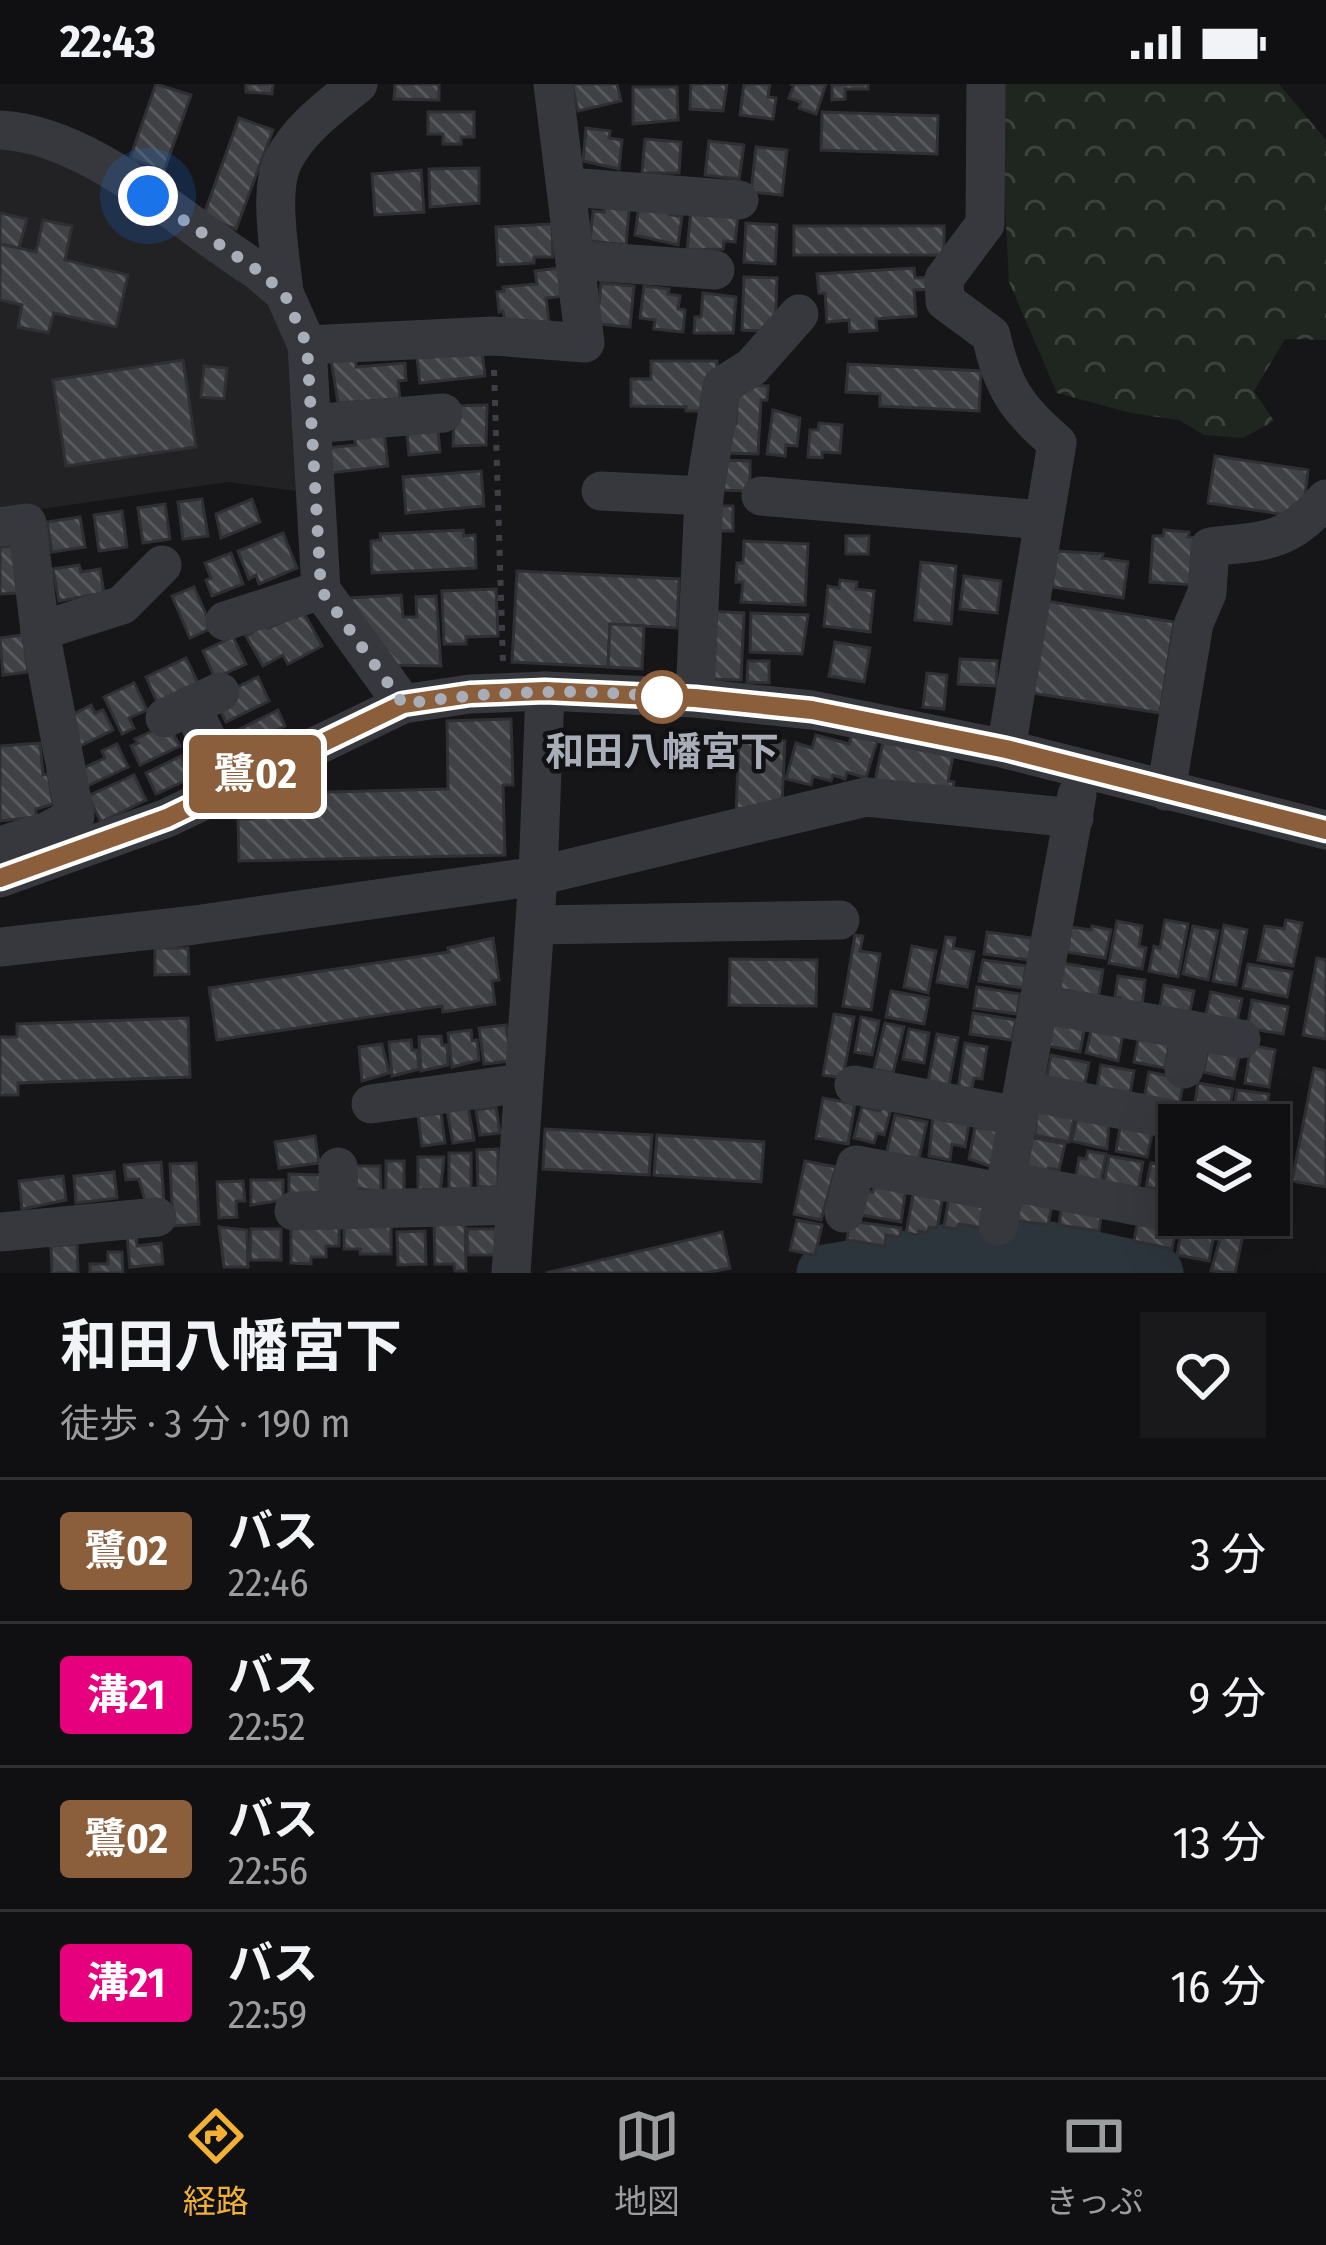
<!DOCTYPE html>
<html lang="ja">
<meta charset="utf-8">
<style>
body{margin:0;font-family:"Fira Sans Condensed","Noto Sans JP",sans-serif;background:#19191b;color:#f1f3f6;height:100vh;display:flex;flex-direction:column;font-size:45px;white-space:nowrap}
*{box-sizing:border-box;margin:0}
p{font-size:39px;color:#9c9d9f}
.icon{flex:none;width:66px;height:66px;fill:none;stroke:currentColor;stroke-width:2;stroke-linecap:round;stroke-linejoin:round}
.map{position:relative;height:1189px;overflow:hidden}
.side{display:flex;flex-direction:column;background:#101012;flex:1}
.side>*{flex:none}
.badge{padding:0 24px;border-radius:9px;font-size:42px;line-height:78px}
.tools{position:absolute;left:1158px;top:1020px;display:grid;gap:24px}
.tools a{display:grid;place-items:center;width:132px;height:132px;border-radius:0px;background:#101012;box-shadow:0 12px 48px #0002,0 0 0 3px #303032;font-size:60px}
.you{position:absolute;width:60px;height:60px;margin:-30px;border:9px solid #fff;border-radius:50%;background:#1a73e8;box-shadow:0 0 0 18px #1a73e833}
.map>.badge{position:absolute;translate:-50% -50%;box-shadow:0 0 0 6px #fff}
.round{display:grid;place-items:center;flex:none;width:126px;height:126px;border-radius:0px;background:#19191b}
.head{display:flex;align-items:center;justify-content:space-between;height:204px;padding:0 60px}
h1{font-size:57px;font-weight:700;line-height:90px}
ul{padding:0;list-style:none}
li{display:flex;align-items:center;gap:36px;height:144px;padding:0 60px;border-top:3px solid #303032}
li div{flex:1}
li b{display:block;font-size:45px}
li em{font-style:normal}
li .badge{min-width:132px;font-weight:700;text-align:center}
.status{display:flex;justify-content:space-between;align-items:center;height:84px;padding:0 60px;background:#101012;direction:ltr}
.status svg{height:33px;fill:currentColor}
.menu{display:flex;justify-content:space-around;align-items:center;height:168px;border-top:3px solid #303032;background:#101012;font-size:33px;color:#9c9d9f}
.menu a{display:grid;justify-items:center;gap:6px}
.menu .on{color:#f2b134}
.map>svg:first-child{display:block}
</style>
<div class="status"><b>22:43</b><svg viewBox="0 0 49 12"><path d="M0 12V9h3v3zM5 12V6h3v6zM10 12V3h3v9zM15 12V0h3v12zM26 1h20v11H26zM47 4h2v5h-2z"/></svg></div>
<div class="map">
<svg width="1326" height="1189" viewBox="0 0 1326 1189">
<defs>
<pattern id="forest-crowns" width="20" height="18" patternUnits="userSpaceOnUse" patternTransform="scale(3)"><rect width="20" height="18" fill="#1e261f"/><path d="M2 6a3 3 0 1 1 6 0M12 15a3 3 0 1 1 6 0" fill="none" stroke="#3c433d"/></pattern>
<pattern id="building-back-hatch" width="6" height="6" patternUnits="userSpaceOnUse" patternTransform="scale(3)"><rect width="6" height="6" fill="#404145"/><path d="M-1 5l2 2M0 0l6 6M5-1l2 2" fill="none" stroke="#595a5e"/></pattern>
</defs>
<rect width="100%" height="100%" fill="#161618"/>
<!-- built -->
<polygon fill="#222225" points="0,57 80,83 270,214 281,235 292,280 296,407 228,398 0,431"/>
<!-- forest -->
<polygon fill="url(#forest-crowns)" points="999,0 1279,0 1326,56 1326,256 1285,255 1254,307 1274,337 1243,354 1204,351 1179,336 1131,329 1057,309 1009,198"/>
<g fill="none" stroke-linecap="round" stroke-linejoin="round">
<!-- river -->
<polyline stroke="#2c353c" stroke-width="57" points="825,1189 973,1164 1049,1166 1155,1189"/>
</g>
<!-- building -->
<g fill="url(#building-back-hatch)" stroke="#303034" stroke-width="3">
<polygon points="156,0 191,11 164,87 130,74"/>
<polygon points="246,0 273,0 272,10 246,8"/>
<polygon points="395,0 439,0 439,16 394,15"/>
<polygon points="572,0 617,0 621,17 578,27"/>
<polygon points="691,0 727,0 723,27 690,25"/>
<polygon points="744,0 770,0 768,13 776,14 773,35 740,31"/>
<polygon points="790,0 826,0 816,30 799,24 801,18 789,14 794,1"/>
<polygon points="868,0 868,5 845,5 845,15 832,16 832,1"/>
<polygon points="633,3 677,3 678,36 633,40"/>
<polygon points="428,28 474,28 474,53 461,53 461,60 443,60 443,50 428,50"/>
<polygon points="822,28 938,32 937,70 821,66"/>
<polygon points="239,34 273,46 236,145 203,133"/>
<polygon points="586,44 610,47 609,54 622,56 619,85 583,77"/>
<polygon points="645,55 681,58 679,89 642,89"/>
<polygon points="709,57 744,61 739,95 705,91"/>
<polygon points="756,63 787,66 782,111 751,108"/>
<polygon points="479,84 479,119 430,123 429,85"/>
<polygon points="421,86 424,128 375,131 372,90"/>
<polygon points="605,119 629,126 626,161 590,157 593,127 604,128"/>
<polygon points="639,121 671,125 670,131 682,132 678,161 635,151"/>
<polygon points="691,127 738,132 735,158 724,157 723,165 687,166"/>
<polygon points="0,129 27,135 19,164 0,160"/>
<polygon points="43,136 72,142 65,176 128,191 116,243 54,229 48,249 18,243 22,221 0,216 0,160 36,168"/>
<polygon points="746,139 777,141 775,180 744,178"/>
<polygon points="552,140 553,173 534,173 534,179 498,181 496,143"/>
<rect x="794" y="142" width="150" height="29"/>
<polygon points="559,184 566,212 546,214 549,238 505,238 503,227 499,228 497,208 504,207 503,203 537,200 535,187"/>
<polygon points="914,184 915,194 935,193 935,205 914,206 916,232 876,235 877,246 850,248 849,236 827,238 825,209 819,209 817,190"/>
<polygon points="744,193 777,194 775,247 742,246"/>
<polygon points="601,199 634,202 630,243 597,240"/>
<polygon points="644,202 669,205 668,210 680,212 678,225 685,226 683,248 654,245 655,236 640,234"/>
<polygon points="703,209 736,213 733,249 694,249 695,233 701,233"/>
<polygon points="482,267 485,292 420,299 417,274"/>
<polygon points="356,273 356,283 405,279 406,296 398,297 400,315 338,319 331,275"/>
<polygon points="183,276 196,363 66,382 53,296"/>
<polygon points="651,277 717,277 717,314 704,327 686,327 686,323 631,322 631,295 651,295"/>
<polygon points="848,280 981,287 979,327 880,322 880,310 846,308"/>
<polygon points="204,282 227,284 224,315 201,313"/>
<polygon points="747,301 768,302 767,316 761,316 758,370 726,369 727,340 736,340 738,308"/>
<polygon points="487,321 486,361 453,362 455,322"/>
<polygon points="773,326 800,334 797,362 786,361 785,372 767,370"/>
<polygon points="819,339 842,341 840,369 822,368 822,374 808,373 810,346 818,346"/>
<polygon points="438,347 440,368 409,371 407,350"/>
<polygon points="384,348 388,382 329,389 326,364 356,361 354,352"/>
<polygon points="1215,372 1308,386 1305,413 1287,431 1208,419"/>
<polygon points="724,376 750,377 750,407 723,406"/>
<polygon points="481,387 484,422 406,429 403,393"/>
<polygon points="202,415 208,452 183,455 178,418"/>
<polygon points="252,415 260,438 221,454 216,430"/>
<polygon points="165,420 170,455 143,459 138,424"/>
<rect x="719" y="422" width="14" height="25"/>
<polygon points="122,427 127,463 99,467 94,431"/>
<polygon points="80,433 85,463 52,468 47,438"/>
<polygon points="463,446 464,452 475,451 476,484 372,489 371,457 381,456 380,450"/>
<polygon points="1164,446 1189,448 1188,453 1200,454 1196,501 1150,498 1153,452 1163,452"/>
<polygon points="283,449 297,484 259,500 256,491 249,495 238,467"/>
<polygon points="846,452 869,452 868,470 846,470"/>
<polygon points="744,457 808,460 805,521 741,518 743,498 736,498 737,479 743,479"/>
<polygon points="15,462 18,509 0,510 0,463"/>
<polygon points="1057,467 1103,470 1102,474 1128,478 1123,514 1052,503"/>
<polygon points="231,469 243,500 212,512 206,496 211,494 205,479"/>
<polygon points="921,478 956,482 951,540 915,536"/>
<polygon points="79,481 81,488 100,485 104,509 59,517 53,485"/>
<polygon points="517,487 679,495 677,544 610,540 608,583 512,578"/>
<polygon points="964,492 1001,497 997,529 960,525"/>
<polygon points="840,496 857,498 856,505 874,507 870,548 824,542 828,502 839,504"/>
<polygon points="194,503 212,544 190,554 172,512"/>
<polygon points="496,505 498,552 466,553 466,560 444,560 442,507"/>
<polygon points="401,511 403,533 417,533 416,513 436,512 441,582 388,581 353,536 351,514"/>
<polygon points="1046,517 1174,538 1160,629 1032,609"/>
<polygon points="710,527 744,529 741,596 708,595"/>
<polygon points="304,529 322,562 288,580 283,571 263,582 246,552 266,540 268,544"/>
<polygon points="751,529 808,531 802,570 750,568"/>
<polygon points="610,540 644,542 642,585 608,583"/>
<polygon points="23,551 28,588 3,591 0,554"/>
<polygon points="233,553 246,580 215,594 203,567"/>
<polygon points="835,558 870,564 864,598 829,592"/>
<polygon points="186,574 198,599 157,618 146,593"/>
<polygon points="960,575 997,577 996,602 958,600"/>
<polygon points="748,577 769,577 769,599 747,598"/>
<polygon points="927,589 947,591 944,625 923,623"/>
<polygon points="258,593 269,617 226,638 219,624 227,608"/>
<polygon points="134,599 147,626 129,634 134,644 122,650 104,613"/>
<polygon points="91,621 95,629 103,626 113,646 80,662 66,634"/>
<polygon points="278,626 285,642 277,646 279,651 246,667 236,647"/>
<polygon points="511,635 513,701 503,701 505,771 239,777 238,735 252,735 252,726 279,726 279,714 290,714 290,709 448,705 447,637"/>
<polygon points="159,644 171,646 180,662 140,681 131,662 138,659 135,655"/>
<polygon points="852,650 877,657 866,694 847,688 845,695 833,691 831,697 813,692 811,701 786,695 796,659 812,664 816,651 849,660"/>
<polygon points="739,655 785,657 782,719 736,731"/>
<polygon points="883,658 953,672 948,697 954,698 951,712 875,697"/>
<polygon points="40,659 43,691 48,690 53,720 36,725 36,733 0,737 0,662"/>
<polygon points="117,660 128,683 87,702 79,686 105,674 102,667"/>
<polygon points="181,672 191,694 156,710 146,689"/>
<polygon points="134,691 146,716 101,738 88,712"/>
<polygon points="1165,836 1188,840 1178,893 1149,887 1154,862 1160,864"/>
<polygon points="1286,836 1302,839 1293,882 1258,876 1265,842 1284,845"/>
<polygon points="1117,837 1142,842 1139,862 1146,864 1142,885 1109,879"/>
<polygon points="1224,841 1247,846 1236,901 1213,897"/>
<polygon points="1092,842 1111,846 1105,874 1067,868 1071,843 1091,846"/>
<polygon points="1193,842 1218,847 1208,896 1183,890"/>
<polygon points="987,848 1032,854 1029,876 984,870"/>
<polygon points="855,851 863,852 860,867 880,870 871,926 843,922"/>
<polygon points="946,853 955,854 953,864 974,868 967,903 937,898"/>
<polygon points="493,854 499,896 492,897 495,920 443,928 442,922 217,956 209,904 449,868 448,864"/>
<polygon points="912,862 936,867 928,909 904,903"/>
<polygon points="155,864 188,864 189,890 155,891"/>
<polygon points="1317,874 1326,876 1326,955 1303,951"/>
<polygon points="730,875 817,876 816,922 729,921"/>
<polygon points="983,876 1026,882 1023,904 979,897"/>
<polygon points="1062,879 1103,886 1098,915 1056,908"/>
<polygon points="1248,880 1292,888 1287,913 1243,904"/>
<polygon points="1118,892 1145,896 1142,922 1121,918 1121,914 1115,913"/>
<polygon points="1164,901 1194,907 1189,932 1159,927"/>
<polygon points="977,903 1020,910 1017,930 974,924"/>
<polygon points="891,907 929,914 924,940 886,933"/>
<polygon points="1211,908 1242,915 1236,941 1205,934"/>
<polygon points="1252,916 1288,923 1283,950 1247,944"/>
<polygon points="973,929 1016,936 1012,956 970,950"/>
<polygon points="834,930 854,933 843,994 823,991"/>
<polygon points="861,933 879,937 872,971 855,968"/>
<polygon points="188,934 190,993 18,999 18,1011 0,1011 0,953 17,953 17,940"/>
<polygon points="1054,936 1085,942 1080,968 1049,962"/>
<polygon points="885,939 904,943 893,989 874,985"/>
<polygon points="506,941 511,977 484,980 479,944"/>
<polygon points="1092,942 1123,949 1118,977 1086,969"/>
<polygon points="909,945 929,949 924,979 903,975"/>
<polygon points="471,946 472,957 477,956 479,976 452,983 448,949"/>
<polygon points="937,950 958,954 949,1001 928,997"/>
<polygon points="1139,951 1170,957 1165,984 1134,978"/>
<polygon points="441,952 442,961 447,961 448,981 421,987 419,953"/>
<polygon points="411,956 412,966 417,966 419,985 392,992 389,958"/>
<polygon points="965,959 987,963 982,995 974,994 970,1014 957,1012"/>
<polygon points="382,960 389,989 362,997 359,963"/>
<polygon points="1251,961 1275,966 1269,1003 1245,999"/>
<polygon points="1209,962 1240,968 1234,995 1203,988"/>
<polygon points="1051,971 1089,979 1083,1009 1046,998"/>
<polygon points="1101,981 1134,987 1129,1015 1096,1009"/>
<polygon points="1314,984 1326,987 1326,1103 1292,1097"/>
<polygon points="1149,988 1184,995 1179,1022 1144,1015"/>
<polygon points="1198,999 1233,1005 1228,1035 1194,1024"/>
<polygon points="1237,1006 1269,1010 1264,1038 1233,1034"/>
<polygon points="823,1014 855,1020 848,1060 816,1054"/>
<polygon points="467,1017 474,1056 453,1059 446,1021"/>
<polygon points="496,1023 500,1049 480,1051 476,1026"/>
<polygon points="862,1023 880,1027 881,1023 891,1025 884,1051 877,1049 874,1059 854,1054"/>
<polygon points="1037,1026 1074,1034 1069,1058 1035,1051"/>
<polygon points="441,1029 445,1059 422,1062 418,1032"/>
<polygon points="895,1031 927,1038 918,1079 886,1072"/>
<polygon points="1078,1031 1109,1038 1107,1065 1072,1057"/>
<polygon points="933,1032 969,1039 965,1063 952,1060 950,1076 929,1072"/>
<polygon points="1121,1038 1153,1045 1147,1073 1116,1067"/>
<polygon points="975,1043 1001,1047 995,1084 969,1075"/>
<polygon points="545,1045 652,1051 649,1091 543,1085"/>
<polygon points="657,1051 764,1058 761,1098 654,1091"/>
<polygon points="315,1052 319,1079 279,1084 275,1058"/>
<polygon points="1023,1052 1065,1060 1059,1086 1048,1084 1047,1089 1018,1079"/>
<polygon points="498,1065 498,1103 478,1103 477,1066"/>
<polygon points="1088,1067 1106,1070 1100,1101 1075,1097 1079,1074 1086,1075"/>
<rect x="449" y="1069" width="22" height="41"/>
<polygon points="1109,1072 1143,1078 1138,1106 1104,1099"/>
<polygon points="418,1073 444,1073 440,1110 418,1110"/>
<rect x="386" y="1077" width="18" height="33"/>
<polygon points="805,1077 836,1083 821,1136 794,1130"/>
<polygon points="161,1078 164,1116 145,1117 139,1095 126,1096 124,1081"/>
<polygon points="196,1079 199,1140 173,1142 170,1080"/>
<polygon points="1151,1079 1179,1084 1179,1111 1162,1115 1164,1107 1146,1103"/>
<polygon points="350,1082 380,1082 381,1108 351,1103"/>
<polygon points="114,1088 117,1114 76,1119 74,1092"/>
<polygon points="289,1090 321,1091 321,1116 289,1116"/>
<polygon points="63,1092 66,1116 22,1125 19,1097"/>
<polygon points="251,1096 283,1096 283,1116 251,1121"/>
<polygon points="243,1097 245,1117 236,1117 237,1133 219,1134 217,1098"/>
<polygon points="874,1099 906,1104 901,1138 861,1131 865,1107 873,1108"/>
<polygon points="914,1106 943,1111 937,1144 929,1143 928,1149 919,1147 918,1151 906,1149"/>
<polygon points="1016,1109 1053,1115 1048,1141 1012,1136"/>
<polygon points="949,1113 987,1120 983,1144 959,1140 957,1145 944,1143"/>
<polygon points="1062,1120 1102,1126 1099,1147 1059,1141"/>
<polygon points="797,1136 822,1141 815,1171 790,1166"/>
<polygon points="850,1137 901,1144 900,1153 886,1151 885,1162 847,1156"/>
<polygon points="1138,1137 1176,1144 1172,1165 1134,1157"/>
<polygon points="1225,1137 1245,1141 1235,1189 1211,1187"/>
<polygon points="465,1138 466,1187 455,1187 454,1180 435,1180 434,1139"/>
<polygon points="291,1141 339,1141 339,1162 326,1162 326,1173 311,1173 311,1180 291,1179"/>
<polygon points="391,1142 391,1170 360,1170 360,1165 344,1165 344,1143"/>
<polygon points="219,1143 247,1146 248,1183 224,1183"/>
<polygon points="1182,1144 1214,1150 1209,1177 1177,1171"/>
<polygon points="251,1145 281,1145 281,1176 250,1176"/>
<polygon points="467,1145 498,1145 498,1171 468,1171"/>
<polygon points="425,1147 426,1180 398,1181 397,1148"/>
<polygon points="722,1148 730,1184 706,1189 546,1189"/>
<polygon points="136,1150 137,1162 161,1159 163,1180 130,1183 127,1151"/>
<polygon points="77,1160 78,1189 52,1189 51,1162"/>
<polygon points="108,1168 122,1168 123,1189 90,1189 90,1180 108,1180"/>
</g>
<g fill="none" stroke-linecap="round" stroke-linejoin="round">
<!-- path -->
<polyline stroke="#3d3f44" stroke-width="6" stroke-dasharray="6 9" stroke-linecap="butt" points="494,286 503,579"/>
<!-- minor -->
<g stroke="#37383d" stroke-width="39">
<path d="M986 0 985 140 944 195 945 217 991 251C1002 303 1017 325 1057 359L1006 665"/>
<path d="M0 46C90 50 182 139 257 186L284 209 307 261 321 506 403 620"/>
<polyline points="568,103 739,116"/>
<polyline points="575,176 715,186"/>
<path d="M284 209C281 174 267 107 284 75 300 44 331 22 358 0"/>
<polyline points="307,261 493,252 585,259 553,0"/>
<polyline points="311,340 443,329"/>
<polyline points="601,407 704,412"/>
<polyline points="761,412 1043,436"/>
<polyline points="0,443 27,439 40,547 75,732 48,747 0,762"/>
<polyline points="225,537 321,506"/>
<polyline points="40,547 122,521 162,481"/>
<polyline points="695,614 704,412 722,302 752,283 799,230"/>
<polyline points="191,621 229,703"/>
<polyline points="165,634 220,608"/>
<path d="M1166 707 1194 539 1207 509 1210 463C1267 456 1286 460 1326 415"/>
<polyline points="0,794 167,734 403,620 470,610 545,607 695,614 812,626 1006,665 1326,746"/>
<polyline points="535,841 840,836"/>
<polyline points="0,863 195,841 538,792 866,713 1074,734"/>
<polyline points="1041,920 1241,955"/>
<polyline points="1184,985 1192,946"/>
<polyline points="854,1001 1018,1032"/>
<polyline points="1025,1007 1202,1041"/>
<polyline points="371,1020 523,999"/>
<polyline points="338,1083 339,1126"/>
<polyline points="1008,1097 1179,1130"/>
<polyline points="294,1127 515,1121"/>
<polyline points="844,1129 856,1081 1006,1109"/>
<polyline points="1187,1131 1217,1137"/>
<polyline points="998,1142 1077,711"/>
<polyline points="0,1148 157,1133"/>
<polyline points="511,1189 538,792 545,607"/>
</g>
</g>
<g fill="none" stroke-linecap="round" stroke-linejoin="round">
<!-- line casing -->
<g stroke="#fff" stroke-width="27">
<polyline id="line" points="0,794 167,734 403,620 470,610 545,607 695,614 812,626 1006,665 1326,746"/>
</g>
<!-- line -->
<use href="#line" stroke="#8b5e3c" stroke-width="18"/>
<!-- walk -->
<path stroke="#a8adb8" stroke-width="12" stroke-dasharray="0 21.6" d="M148 112 257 186 284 209 307 261 321 506 403 620C489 607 575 604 662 613"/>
</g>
<!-- markers -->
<circle fill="#fff" stroke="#8b5e3c" stroke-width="6" cx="662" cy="613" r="24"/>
<g text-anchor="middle" stroke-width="9" stroke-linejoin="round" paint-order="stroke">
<!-- stop labels -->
<g font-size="39" font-weight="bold" fill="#a8adb8" stroke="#111113">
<text x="662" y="681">和田八幡宮下</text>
</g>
</g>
</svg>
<div class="tools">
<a><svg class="icon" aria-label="layers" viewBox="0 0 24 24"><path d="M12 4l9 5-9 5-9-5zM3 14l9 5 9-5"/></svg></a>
</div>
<div class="you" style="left:148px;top:112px"></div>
<b class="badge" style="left:255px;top:690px;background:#8b5e3c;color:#fff">鷺02</b>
</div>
<section class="side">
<div class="head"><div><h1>和田八幡宮下</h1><p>徒歩 · 3 分 · 190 m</p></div><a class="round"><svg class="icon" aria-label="heart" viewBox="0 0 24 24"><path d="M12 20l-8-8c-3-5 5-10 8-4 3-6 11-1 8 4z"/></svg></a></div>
<ul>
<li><span class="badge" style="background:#8b5e3c;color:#fff">鷺02</span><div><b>バス</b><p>22:46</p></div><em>3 分</em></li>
<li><span class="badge" style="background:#e6007e;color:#fff">溝21</span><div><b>バス</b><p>22:52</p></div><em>9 分</em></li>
<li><span class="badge" style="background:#8b5e3c;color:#fff">鷺02</span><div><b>バス</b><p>22:56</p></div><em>13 分</em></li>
<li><span class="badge" style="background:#e6007e;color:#fff">溝21</span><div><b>バス</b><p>22:59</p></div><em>16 分</em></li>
</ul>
</section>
<nav class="menu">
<a class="on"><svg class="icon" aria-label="directions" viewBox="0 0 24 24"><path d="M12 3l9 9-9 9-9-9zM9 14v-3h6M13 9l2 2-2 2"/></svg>経路</a>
<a><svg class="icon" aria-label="map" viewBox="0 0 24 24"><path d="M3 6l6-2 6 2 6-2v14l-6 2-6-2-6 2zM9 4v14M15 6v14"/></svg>地図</a>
<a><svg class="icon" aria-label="tickets" viewBox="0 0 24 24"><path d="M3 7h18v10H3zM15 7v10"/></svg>きっぷ</a>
</nav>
